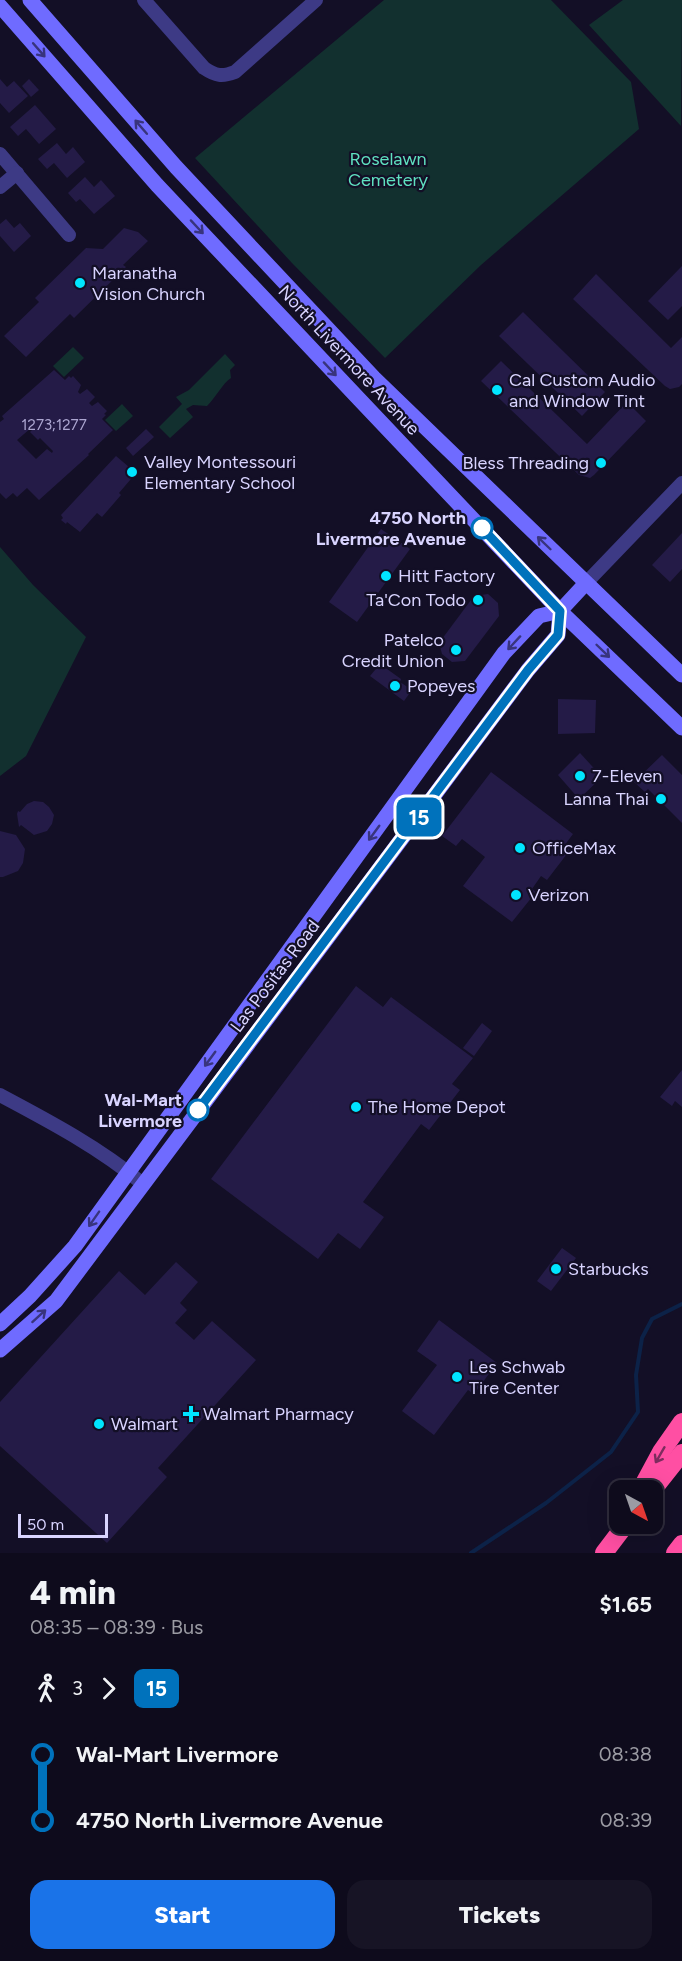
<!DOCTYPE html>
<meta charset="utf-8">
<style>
body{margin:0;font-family:Figtree,sans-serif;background:#171425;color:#f1f3f6;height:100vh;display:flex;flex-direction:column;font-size:22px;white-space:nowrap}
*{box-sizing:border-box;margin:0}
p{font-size:20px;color:#9b9ba3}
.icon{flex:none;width:33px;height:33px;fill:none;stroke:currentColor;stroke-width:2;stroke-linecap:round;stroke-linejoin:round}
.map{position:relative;height:1553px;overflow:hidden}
.drawer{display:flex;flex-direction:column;background:#0e0b1c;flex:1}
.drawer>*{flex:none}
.badge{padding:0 12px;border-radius:9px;font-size:21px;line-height:39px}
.needle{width:39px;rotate:140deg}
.buttons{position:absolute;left:609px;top:1480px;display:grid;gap:12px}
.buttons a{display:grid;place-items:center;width:54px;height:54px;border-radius:12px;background:#0e0b1c;box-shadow:0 6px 24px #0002,0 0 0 2px #2e2b3b;font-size:30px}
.scale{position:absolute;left:18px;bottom:15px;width:90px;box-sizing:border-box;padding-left:6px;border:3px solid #d9d4ff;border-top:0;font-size:16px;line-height:21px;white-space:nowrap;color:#d9d4ff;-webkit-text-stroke:4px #130f26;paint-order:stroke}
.map>.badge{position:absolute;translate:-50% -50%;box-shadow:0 0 0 3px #fff}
.legs{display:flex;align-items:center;gap:9px;height:66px;padding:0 30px;font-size:20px}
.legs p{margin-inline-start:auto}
.overview{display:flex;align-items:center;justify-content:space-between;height:102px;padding:0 30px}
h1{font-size:33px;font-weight:800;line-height:45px}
.cta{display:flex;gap:12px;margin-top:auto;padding:12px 30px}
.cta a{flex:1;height:69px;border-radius:18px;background:#1a73e8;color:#fff;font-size:24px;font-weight:800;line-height:69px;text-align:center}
.cta a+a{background:#171425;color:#f1f3f6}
ul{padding:0 30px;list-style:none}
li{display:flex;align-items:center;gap:21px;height:66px;font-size:22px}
li i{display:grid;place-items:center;width:9px;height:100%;margin:0 8px;background:currentColor}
li i::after{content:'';width:15px;height:15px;margin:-8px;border:4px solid;border-radius:50%;background:#0e0b1c}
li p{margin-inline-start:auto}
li:first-child i{background:linear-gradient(#0000 50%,currentColor 0)}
li:last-child i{background:linear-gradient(currentColor 50%,#0000 0)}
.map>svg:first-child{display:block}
</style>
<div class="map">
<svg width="682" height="1553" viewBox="0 0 682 1553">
<rect width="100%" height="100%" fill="#130f26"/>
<!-- green -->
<g fill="#12302f">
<polygon points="384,0 551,0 631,82 639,129 481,265 385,358 292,263 195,158"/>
<polygon points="623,0 682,0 681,126 589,25"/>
<polygon points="73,347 84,358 64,377 53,366"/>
<path d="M225 354 235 365 230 370 231 378C223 383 215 398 207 406L193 405 186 409 193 417 170 438 159 427 182 404 176 397 189 390Z"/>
<polygon points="122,404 133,416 116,431 105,420"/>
<polygon points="0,547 33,585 86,637 26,756 0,776"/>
</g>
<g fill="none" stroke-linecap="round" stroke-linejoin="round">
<!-- stream -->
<polyline stroke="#0c2248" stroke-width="4" points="471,1553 546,1503 611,1452 638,1412 636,1375 642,1338 652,1319 682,1304"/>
</g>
<!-- building -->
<g fill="#241b47" fill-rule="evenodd">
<polygon points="0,79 7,87 14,81 28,96 9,113 0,103"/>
<polygon points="29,79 39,90 31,97 22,86"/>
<polygon points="35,105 56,129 39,144 26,129 18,136 10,127"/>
<polygon points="57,143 66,154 73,147 85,162 67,178 54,163 47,169 38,159"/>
<polygon points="85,177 94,187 101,180 115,196 94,214 80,199 76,202 68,193"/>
<polygon points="6,219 14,228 20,223 31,236 14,252 0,236 0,224"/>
<polygon points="124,228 138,232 148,241 123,265 126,267 74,318 70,314 26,357 4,336 39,302 35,298 86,248 103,249"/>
<polygon points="682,266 682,306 668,320 648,301"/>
<polygon points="596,274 671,348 682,337 682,384 679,387 670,389 665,386 573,299"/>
<polygon points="523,312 605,392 582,416 499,336"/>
<polygon points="501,361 587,444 627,402 646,421 594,475 590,478 579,475 481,381"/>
<path d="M54 370 65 380 69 376 71 378 73 376 81 385 78 392 80 394 87 389 95 397 89 403 92 406 98 402 107 411 104 414 106 415 102 419 113 430 88 454 89 455 39 500 27 488 17 497 13 493 6 499 0 493V422L4 419 2 416ZM31 428 32 430 30 432 38 440 40 438 53 451 52 453 47 449 36 459 17 440Z"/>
<polygon points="146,429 154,437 133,456 126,448"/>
<polygon points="116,456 136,473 119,493 121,495 102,517 97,513 80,532 67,522 66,524 61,520 63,518 61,515"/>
<polygon points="381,529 410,549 357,622 329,602"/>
<polygon points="682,533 682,569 670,582 652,565"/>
<polygon points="488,594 498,603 499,616 465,661 452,662 442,654 439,643 474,596"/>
<polygon points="380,664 401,679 400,682 412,690 404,701 370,676"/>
<polygon points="558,699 596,700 595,733 558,734"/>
<polygon points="580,753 602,777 579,799 558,775"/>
<polygon points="662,755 682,775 682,823 648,789 645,792 634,782"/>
<polygon points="491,772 573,834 564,846 570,850 547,880 541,876 532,889 536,892 512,922 463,886 485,857 462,839 456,846 442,836"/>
<polygon points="34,801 43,802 49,807 54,815 52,824 47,831 34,835 21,825 19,827 17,814 18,811 20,812 27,804"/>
<polygon points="0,831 16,835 25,849 23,863 18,871 3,877 0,877"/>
<polygon points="356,986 383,1007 391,997 473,1058 452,1084 460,1090 429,1130 421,1124 363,1202 384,1217 360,1249 338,1233 318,1259 211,1179"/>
<polygon points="482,1023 492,1031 474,1056 463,1048"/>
<polygon points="682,1070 682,1107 675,1101 672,1106 660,1097"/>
<polygon points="562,1248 576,1258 551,1291 537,1281"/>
<polygon points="176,1262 198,1282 180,1303 187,1310 175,1323 194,1340 212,1321 256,1360 158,1468 167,1477 107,1543 0,1446 0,1402 119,1271 145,1295"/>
<polygon points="439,1320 497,1363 474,1394 468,1390 434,1435 402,1411 437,1365 417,1351"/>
</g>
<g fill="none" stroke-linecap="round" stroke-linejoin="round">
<!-- minor -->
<g stroke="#3d3a85" stroke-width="14">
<path d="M144 0 204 68C216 76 222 77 235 72L316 0"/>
<polyline points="0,154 69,235"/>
<polyline points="0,187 17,173"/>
<polyline points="586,583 682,483"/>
<path d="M0 1095C49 1121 100 1148 143 1184"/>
</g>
<!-- secondary -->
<g stroke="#6f6bff" stroke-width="15">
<polyline points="30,0 176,167 374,378 682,675"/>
<polyline points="0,6 157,185 359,399 560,611 682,728"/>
<polyline points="0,1324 30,1296 75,1246 504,653 539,616 560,611 586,583"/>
<polyline points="0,1350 56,1301 528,670 558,635 560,611"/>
</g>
<!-- motorway -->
<g stroke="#ff4fa3" stroke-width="18">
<polyline points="640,1491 661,1452 682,1422"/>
<polyline points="652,1491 682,1453"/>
<polyline points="604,1553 626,1524"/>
<polyline points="675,1553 682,1544"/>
</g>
</g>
<!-- one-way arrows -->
<defs><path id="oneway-shaft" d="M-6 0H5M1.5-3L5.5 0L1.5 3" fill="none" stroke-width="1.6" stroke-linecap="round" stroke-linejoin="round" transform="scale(1.5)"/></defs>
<g stroke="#38347d">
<use href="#oneway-shaft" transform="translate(39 50) rotate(49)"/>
<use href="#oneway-shaft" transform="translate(141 127) rotate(-131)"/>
<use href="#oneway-shaft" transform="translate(197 227) rotate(47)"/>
<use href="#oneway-shaft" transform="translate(330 369) rotate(47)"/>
<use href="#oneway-shaft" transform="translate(544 543) rotate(-136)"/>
<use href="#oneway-shaft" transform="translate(514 643) rotate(133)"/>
<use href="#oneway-shaft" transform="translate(603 651) rotate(44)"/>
<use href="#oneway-shaft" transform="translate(374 833) rotate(126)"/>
<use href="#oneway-shaft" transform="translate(210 1059) rotate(126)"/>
<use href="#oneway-shaft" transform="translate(94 1219) rotate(125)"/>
<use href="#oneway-shaft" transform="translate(39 1316) rotate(-42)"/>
</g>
<use stroke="#7d2c5e" href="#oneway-shaft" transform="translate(660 1455) rotate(120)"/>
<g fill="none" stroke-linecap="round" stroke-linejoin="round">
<!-- line-1 casing -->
<g stroke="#fff" stroke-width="14">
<polyline id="line-1" points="198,1110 528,670 558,635 560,611 482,528"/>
</g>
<!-- line-1 -->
<use href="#line-1" stroke="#0072bc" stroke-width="9"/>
</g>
<!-- markers -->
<g fill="#00e5ff" stroke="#130f26" stroke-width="2">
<circle cx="80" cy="283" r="6"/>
<circle cx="497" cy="390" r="6"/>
<circle cx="601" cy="463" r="6"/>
<circle cx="132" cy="472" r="6"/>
<circle cx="386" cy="576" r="6"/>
<circle cx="478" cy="600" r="6"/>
<circle cx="456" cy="650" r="6"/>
<circle cx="395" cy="686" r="6"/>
<circle cx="580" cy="776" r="6"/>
<circle cx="661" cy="799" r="6"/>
<circle cx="520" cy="848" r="6"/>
<circle cx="516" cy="895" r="6"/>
<circle cx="356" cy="1107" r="6"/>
<circle cx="556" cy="1269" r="6"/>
<circle cx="457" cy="1377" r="6"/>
<path d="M188 1405h6v6h6v6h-6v6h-6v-6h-6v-6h6z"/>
<circle cx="99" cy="1424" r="6"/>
</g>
<g fill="#fff" stroke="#0072bc" stroke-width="3">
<circle cx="482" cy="528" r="10"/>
<circle cx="198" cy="1110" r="10"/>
</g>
<g text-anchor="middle" stroke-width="4.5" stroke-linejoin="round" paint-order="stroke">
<!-- number labels -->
<g font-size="15" fill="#aca6d1">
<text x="54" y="430">1273;1277</text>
</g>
<!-- park labels -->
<g font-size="18" fill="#5fe0c0" stroke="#130f26">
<text x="388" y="165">Roselawn<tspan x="388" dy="21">Cemetery</tspan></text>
</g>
<!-- poi labels -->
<g font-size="18" fill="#d9d4ff" stroke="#130f26" text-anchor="start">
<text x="92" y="279">Maranatha<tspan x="92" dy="21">Vision Church</tspan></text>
<text x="509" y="386">Cal Custom Audio<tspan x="509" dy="21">and Window Tint</tspan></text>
<text x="144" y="468">Valley Montessouri<tspan x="144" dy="21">Elementary School</tspan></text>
<text x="589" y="469" text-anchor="end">Bless Threading</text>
<text x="398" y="582">Hitt Factory</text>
<text x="466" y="606" text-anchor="end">Ta'Con Todo</text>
<text x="444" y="646" text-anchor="end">Patelco<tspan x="444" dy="21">Credit Union</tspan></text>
<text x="407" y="692">Popeyes</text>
<text x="592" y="782">7-Eleven</text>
<text x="649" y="805" text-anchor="end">Lanna Thai</text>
<text x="532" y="854">OfficeMax</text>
<text x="528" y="901">Verizon</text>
<text x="368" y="1113">The Home Depot</text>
<text x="568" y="1275">Starbucks</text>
<text x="469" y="1373">Les Schwab<tspan x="469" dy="21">Tire Center</tspan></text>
<text x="203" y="1420">Walmart Pharmacy</text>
<text x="111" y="1430">Walmart</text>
</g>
<!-- street labels -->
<g font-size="18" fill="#d9d4ff" stroke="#130f26">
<text transform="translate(349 360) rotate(47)" y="6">North Livermore Avenue</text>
<text transform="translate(275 976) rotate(-53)" y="6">Las Positas Road</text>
</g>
<!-- stop labels -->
<g font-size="18" font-weight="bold" fill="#d9d4ff" stroke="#130f26" text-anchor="end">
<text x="466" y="524">4750 North<tspan x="466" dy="21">Livermore Avenue</tspan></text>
<text x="182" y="1106">Wal-Mart<tspan x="182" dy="21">Livermore</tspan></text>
</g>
</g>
</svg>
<div class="buttons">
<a><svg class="needle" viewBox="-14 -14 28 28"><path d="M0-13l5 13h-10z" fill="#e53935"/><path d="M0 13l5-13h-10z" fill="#9b9ba3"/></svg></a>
</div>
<div class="scale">50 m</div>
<b class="badge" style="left:419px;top:817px;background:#0072bc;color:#fff">15</b>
</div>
<section class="drawer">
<div class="overview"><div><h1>4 min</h1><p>08:35 – 08:39 · Bus</p></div><b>$1.65</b></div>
<div class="legs"><svg class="icon" aria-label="walk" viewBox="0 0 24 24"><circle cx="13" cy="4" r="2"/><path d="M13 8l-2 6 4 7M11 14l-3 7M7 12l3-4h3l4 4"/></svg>3<svg class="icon" aria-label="forward" viewBox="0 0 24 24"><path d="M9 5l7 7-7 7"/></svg><b class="badge" style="background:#0072bc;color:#fff">15</b></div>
<ul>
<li><i style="color:#0072bc"></i><b>Wal-Mart Livermore</b><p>08:38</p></li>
<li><i style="color:#0072bc"></i><b>4750 North Livermore Avenue</b><p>08:39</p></li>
</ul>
<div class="cta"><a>Start</a><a>Tickets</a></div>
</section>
